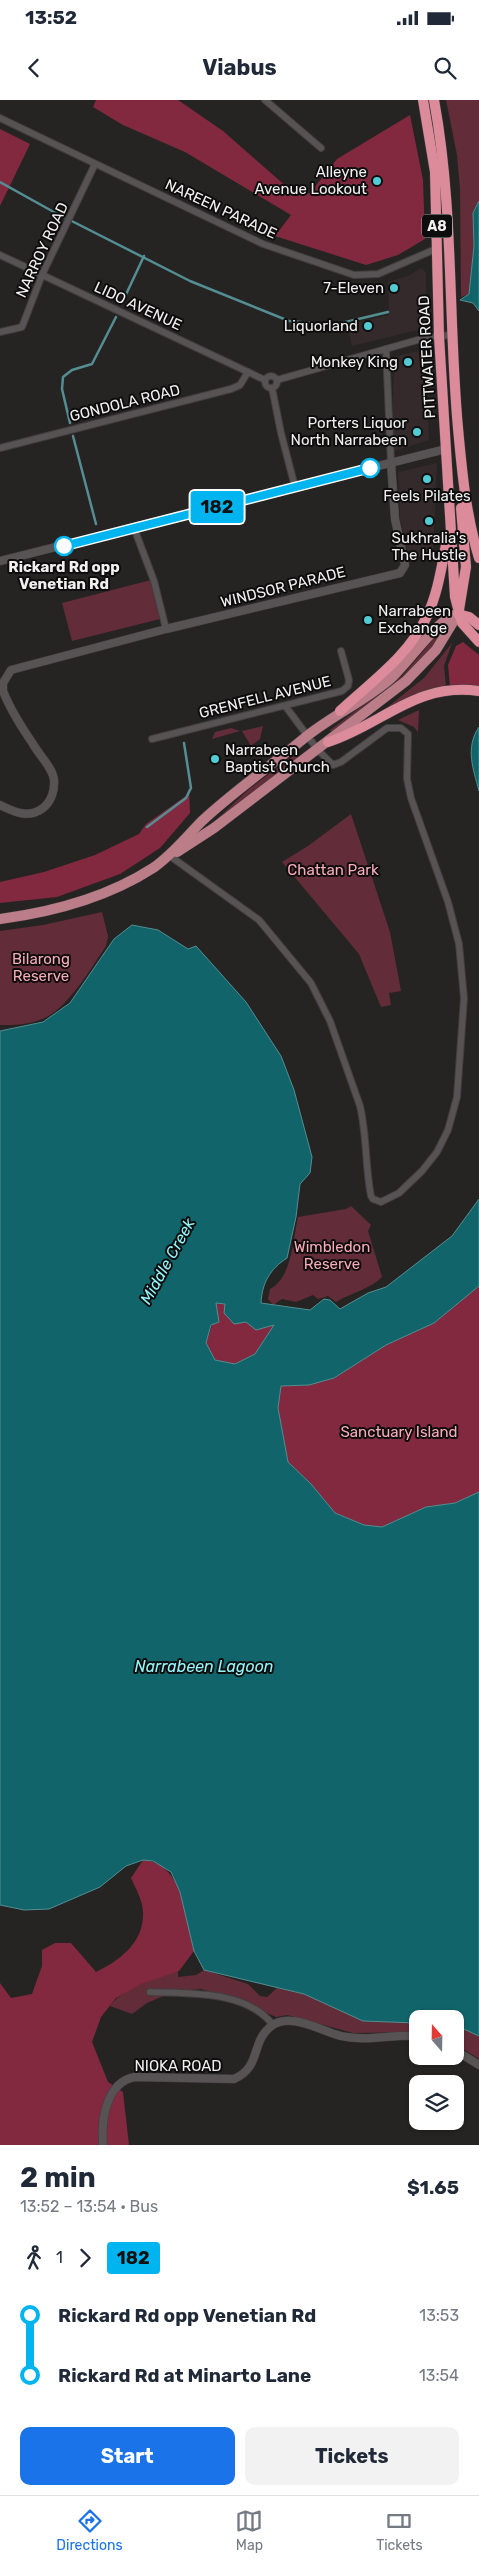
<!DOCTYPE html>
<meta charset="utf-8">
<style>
body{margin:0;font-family:Rubik,sans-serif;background:#f2f2f3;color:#1f2937;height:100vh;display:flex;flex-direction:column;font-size:19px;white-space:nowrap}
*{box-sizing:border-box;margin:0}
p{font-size:16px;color:#747a83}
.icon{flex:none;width:28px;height:28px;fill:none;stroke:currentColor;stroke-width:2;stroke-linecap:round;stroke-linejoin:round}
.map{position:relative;height:2045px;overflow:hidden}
.sheet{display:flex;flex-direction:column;background:#fff;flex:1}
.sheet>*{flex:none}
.badge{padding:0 10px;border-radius:4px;font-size:18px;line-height:32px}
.needle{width:32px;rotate:340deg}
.controls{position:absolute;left:409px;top:1910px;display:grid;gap:10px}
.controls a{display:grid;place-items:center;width:55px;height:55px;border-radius:10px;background:#fff;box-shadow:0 1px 4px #0004;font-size:25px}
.map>.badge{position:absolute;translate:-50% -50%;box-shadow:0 0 0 2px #fff}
.legs{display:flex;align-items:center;gap:8px;height:55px;padding:0 20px;font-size:16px}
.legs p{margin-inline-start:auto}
.summary{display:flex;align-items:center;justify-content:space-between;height:85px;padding:0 20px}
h1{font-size:28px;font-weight:700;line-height:38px}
.primary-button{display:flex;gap:10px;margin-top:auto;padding:10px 20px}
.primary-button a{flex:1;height:58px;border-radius:10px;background:#1a73e8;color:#fff;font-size:20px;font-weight:700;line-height:58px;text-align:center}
.primary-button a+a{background:#f2f2f3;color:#1f2937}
ul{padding:0 20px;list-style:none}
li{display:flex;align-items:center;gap:18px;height:60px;font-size:19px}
li i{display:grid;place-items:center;width:8px;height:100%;margin:0 6px;background:currentColor}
li i::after{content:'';width:12px;height:12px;margin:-6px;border:4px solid;border-radius:50%;background:#fff}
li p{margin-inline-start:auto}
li:first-child i{background:linear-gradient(#0000 50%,currentColor 0)}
li:last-child i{background:linear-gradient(currentColor 50%,#0000 0)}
.status{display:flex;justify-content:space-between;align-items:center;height:35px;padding:0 25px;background:#fff;direction:ltr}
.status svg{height:14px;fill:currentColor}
header{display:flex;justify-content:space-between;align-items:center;height:65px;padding:0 20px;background:#fff;font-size:22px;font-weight:700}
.tab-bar{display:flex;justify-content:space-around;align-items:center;height:70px;border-top:1px solid #e0e1e3;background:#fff;font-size:14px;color:#747a83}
.tab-bar a{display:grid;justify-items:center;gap:2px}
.tab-bar .selected{color:#1a73e8}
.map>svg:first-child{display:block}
</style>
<div class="status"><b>13:52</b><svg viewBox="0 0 49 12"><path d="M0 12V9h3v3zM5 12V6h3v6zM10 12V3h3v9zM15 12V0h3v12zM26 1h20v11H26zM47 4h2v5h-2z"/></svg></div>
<header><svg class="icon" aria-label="back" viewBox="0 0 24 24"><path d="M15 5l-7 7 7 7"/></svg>Viabus<svg class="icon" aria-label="search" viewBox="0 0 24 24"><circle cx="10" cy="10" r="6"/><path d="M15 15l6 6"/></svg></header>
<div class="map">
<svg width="479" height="2045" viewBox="0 0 479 2045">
<rect width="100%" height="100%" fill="#262323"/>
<!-- built -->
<g fill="#342a2b">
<polygon points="421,168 426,173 426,228 352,246 347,225 389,215 388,182 408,176"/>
<polygon points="426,249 429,340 392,352 394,257"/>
<polygon points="437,363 433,454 409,458 400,420 398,372"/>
</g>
<!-- green -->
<g fill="#622d38">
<polygon points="446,0 479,0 479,101 473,113 474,146 469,194 461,197 460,89 457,55"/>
<polygon points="151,480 160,519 72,541 62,503"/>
<path d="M441 530 443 532C417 575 371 603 333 634L330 630 403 575Z"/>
<polygon points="452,543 444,566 446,586 406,598 385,609 424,578"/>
<polygon points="419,610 418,632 414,627 398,620"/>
<polygon points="263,626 260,639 251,646 242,631"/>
<polygon points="231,628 240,631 212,639 215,632"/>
<polygon points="297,653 301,658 214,722 249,689"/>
<polygon points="351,714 390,832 401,891 389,893 391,905 381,907 359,854 282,762 308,746"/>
<path d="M102 812 108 836 106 846C91 868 67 910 42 919 28 925 15 925 0 925V831L43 825Z"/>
<path d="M351 1106 371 1125 368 1131 382 1177C370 1189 351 1193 336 1202L328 1196 318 1199 313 1195 296 1202 282 1199 273 1205 268 1199 270 1189C292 1178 293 1139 298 1117L346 1109Z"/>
<path d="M204 1870 248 1884 260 1896 267 1897 277 1888 304 1894 363 1921 417 1923V1932L353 1933 287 1915 276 1917 244 1903 201 1889 173 1892 147 1903 132 1914 110 1906C125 1886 155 1879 178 1871V1877L196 1875Z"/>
<polygon points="455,1925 479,1936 479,1959 455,1944"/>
</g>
<!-- forest -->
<g fill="#822940">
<polygon points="96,0 178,0 223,31 295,94 310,93 337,59 410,15 423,80 425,139 398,155 366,165 275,136 291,115 185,52 123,25 93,7"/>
<polygon points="0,29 30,44 0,106"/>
<polygon points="463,542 479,555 479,588 450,587 448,565 456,546"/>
<polygon points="189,688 190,713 160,748 120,774 57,797 0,803 0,782 44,772 95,755 139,734 146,724 186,696"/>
<polygon points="479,1186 479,1392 455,1403 426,1407 382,1427 364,1425 335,1413 311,1384 288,1362 278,1308 281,1286 309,1285 334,1278 386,1245 434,1223"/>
<polygon points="216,1203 226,1204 246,1222 274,1225 255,1254 235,1264 215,1260 206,1243 216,1214"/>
<path d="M143 1760C184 1763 186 1819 194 1851L179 1871 141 1884 116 1898 101 1917 92 1942 108 1982 123 1992 129 2045H0V1883L11 1898 32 1894 42 1866V1850L55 1843H71L96 1872C119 1861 143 1843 143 1815 144 1803 136 1789 131 1778Z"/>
</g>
<!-- water -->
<g fill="#11656a" stroke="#548e92" fill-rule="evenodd">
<polygon points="479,101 479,211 473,203 460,200 469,194 474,146 473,113"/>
<path d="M479 627V691C473 668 465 648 479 627Z"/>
<path d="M132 825 158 830 188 849 196 846 246 902 281 956 294 990 312 1057 310 1073 300 1084 296 1117 287 1158C270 1169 262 1183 261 1203L310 1210 324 1199 330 1200 340 1209 368 1193 386 1187 452 1136 479 1099V1186L434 1223 386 1245 334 1278 309 1285 281 1286 278 1308 288 1362 311 1384 335 1413 364 1425 382 1427 426 1407 455 1403 479 1392V1936L455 1925V1919H418L417 1923 363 1921 304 1894 204 1870 194 1851 180 1792 171 1772 153 1761 143 1760 126 1766 100 1787 49 1809 24 1810 0 1805V931L43 922 70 903 114 839ZM216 1203 225 1204 224 1213 234 1224 246 1222 256 1230 274 1225 255 1254 235 1264 215 1260 206 1243 211 1225 219 1222Z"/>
</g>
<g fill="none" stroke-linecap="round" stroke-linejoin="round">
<!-- stream -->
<g stroke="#548e92" stroke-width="2.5">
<polyline points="0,82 52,111 190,181 289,221 333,225 388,212"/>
<polyline points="122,203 144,156"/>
<polyline points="70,323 62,289 63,277 72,270 92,264 116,217"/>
<polyline points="73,336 96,424"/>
<polyline points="147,727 186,698 191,688 184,643"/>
</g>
<!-- minor casing -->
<g stroke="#413e3f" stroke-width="8">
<g id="minor">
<polyline points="265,0 321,48"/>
<polyline points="0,18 263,144 354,175 378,174 438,148"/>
<polyline points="0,155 265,280"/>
<polyline points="0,232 22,227 42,175 95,64"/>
<polyline points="386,249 391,363"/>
<circle cx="271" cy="282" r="6"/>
<polyline points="277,280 428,237 451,235"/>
<polyline points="272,288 281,333 295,387"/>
<polyline points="0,348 231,289 240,285 248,272"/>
<polyline points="134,428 154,481 166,529"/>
<polyline points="152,639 342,591 348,586 349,580 341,551"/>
<path d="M170 756 259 820 311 883 330 921 360 1006C367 1035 365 1066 371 1096L373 1099 381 1102 399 1093 422 1071 437 1052 448 1030 457 997 464 898 459 844 448 802 411 698 407 679 408 634 401 628H387L341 662 333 665 318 650 286 607"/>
<path d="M150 1892C190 1894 246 1890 273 1925"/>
</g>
</g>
<!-- tertiary casing -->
<g stroke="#413e3f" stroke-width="9">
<g id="tertiary">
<polyline points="0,461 446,349"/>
<path d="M0 705C14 712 29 719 43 708 51 702 55 690 54 680 53 668 39 655 33 644 22 628 10 609 3 591V583L11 570 166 529 400 473 405 465 395 419 391 363"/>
<polyline points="455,1950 479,1965"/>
<path d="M103 2045C101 2020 106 1982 135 1977L234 1979C261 1967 251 1944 269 1928 288 1910 321 1931 341 1936 366 1942 392 1934 418 1936"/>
</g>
</g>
<!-- primary casing -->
<g stroke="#413e3f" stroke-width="11">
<g id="primary">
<polyline points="177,752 214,728 406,581 436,550 458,514"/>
<path d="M0 819C53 812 108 797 153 768 172 755 186 737 202 721 233 692 269 667 302 640 329 617 362 603 389 580 407 565 438 517 458 514"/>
</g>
</g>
<!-- trunk casing -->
<g stroke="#413e3f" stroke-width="11">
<g id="trunk">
<polyline points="423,0 435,72 439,236 455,497 462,523 479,542"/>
<path d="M434 0C454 108 448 219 458 328 462 372 466 416 479 458"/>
<polyline points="459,510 466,467 461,408"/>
<polyline points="458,514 469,517 479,525"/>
<path d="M340 611C371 582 409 556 427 516 439 491 442 462 448 435"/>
<path d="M328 642C382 625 415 582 479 591"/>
</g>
</g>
<!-- minor -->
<use href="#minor" stroke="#575253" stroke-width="6"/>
<!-- tertiary -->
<use href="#tertiary" stroke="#575253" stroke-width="8"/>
<!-- primary -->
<use href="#primary" stroke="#bb7d88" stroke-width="10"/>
<!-- trunk -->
<use href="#trunk" stroke="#dc8b9a" stroke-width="10"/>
</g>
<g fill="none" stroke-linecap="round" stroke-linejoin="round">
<!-- line-1 casing -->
<g stroke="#fff" stroke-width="11">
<polyline id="line-1" points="64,446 370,368"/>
</g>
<!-- line-1 -->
<use href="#line-1" stroke="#00b5ef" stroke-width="8"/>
</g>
<!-- markers -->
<g fill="#51ccd4" stroke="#0e0d0d" stroke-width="2">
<circle cx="377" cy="81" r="5"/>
<circle cx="394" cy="188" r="5"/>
<circle cx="368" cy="226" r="5"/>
<circle cx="408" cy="262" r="5"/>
<circle cx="417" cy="332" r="5"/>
<circle cx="427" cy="379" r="5"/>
<circle cx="429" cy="421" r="5"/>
<circle cx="368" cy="520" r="5"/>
<circle cx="215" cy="659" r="5"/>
</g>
<g fill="#fff" stroke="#00b5ef" stroke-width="2.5">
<circle cx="370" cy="368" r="9"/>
<circle cx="64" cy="446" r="9"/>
</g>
<g text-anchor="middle" stroke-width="4" stroke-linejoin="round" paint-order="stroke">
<!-- shield labels -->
<rect fill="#0e0d0d" stroke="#adabab" stroke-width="1" x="422" y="114.5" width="30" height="23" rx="4"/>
<g font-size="14" font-weight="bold" fill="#f1efef">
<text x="437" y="131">A8</text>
</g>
<!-- poi labels -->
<g font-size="15" fill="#f1efef" stroke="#0e0d0d" text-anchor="end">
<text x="367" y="77">Alleyne<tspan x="367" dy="17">Avenue Lookout</tspan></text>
<text x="384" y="193">7-Eleven</text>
<text x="358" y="231">Liquorland</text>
<text x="398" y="267">Monkey King</text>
<text x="407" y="328">Porters Liquor<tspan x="407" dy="17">North Narrabeen</tspan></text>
<text x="427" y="401" text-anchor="middle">Feels Pilates</text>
<text x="429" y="443" text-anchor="middle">Sukhralia's<tspan x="429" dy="17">The Hustle</tspan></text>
<text x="378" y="516" text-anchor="start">Narrabeen<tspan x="378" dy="17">Exchange</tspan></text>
<text x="225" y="655" text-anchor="start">Narrabeen<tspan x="225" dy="17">Baptist Church</tspan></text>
</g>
<!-- street labels -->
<g font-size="15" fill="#f1efef" stroke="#0e0d0d">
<text transform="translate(221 109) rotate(25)" y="5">NAREEN PARADE</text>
<text transform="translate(42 150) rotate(-65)" y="5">NARROY ROAD</text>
<text transform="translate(138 206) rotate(25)" y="5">LIDO AVENUE</text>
<text transform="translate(427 257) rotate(-93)" y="5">PITTWATER ROAD</text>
<text transform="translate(125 303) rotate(-14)" y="5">GONDOLA ROAD</text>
<text transform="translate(283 487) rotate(-14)" y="5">WINDSOR PARADE</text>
<text transform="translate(265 597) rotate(-14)" y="5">GRENFELL AVENUE</text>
<text x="178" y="1971">NIOKA ROAD</text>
</g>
<!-- stop labels -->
<g font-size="15" font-weight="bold" fill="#f1efef" stroke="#0e0d0d">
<text x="64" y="472">Rickard Rd opp<tspan x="64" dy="17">Venetian Rd</tspan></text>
</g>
<!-- park labels -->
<g font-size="15" fill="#f9abb8" stroke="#0e0d0d">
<text x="333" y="775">Chattan Park</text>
<text x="41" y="864">Bilarong<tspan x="41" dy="17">Reserve</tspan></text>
<text x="332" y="1152">Wimbledon<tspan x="332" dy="17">Reserve</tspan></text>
<text x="399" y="1337">Sanctuary Island</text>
</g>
<!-- water labels -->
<g font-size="16" font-style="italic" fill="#94f5fb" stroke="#0e0d0d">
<text transform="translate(167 1161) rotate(-61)" y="6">Middle Creek</text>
<text x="204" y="1572">Narrabeen Lagoon</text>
</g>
</g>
</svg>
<div class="controls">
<a><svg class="needle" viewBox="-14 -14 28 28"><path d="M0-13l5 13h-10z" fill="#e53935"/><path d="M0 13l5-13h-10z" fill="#747a83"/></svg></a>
<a><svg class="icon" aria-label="layers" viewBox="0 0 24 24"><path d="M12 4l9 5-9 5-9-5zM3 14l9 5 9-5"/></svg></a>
</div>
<b class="badge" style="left:217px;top:407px;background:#00b5ef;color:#111">182</b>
</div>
<section class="sheet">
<div class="summary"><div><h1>2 min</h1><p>13:52 – 13:54 · Bus</p></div><b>$1.65</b></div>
<div class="legs"><svg class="icon" aria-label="walk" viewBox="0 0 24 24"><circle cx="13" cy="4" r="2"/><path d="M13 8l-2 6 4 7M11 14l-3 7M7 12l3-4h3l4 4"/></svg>1<svg class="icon" aria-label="forward" viewBox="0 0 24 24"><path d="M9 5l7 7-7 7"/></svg><b class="badge" style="background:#00b5ef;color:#111">182</b></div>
<ul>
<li><i style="color:#00b5ef"></i><b>Rickard Rd opp Venetian Rd</b><p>13:53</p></li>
<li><i style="color:#00b5ef"></i><b>Rickard Rd at Minarto Lane</b><p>13:54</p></li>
</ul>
<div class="primary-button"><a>Start</a><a>Tickets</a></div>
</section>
<nav class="tab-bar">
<a class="selected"><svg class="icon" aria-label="directions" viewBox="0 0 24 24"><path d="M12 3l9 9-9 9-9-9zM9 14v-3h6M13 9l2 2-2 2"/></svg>Directions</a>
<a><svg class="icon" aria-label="map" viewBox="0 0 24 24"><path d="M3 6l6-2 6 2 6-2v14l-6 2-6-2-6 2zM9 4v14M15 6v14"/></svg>Map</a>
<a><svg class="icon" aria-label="tickets" viewBox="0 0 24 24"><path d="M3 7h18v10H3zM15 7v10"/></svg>Tickets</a>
</nav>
